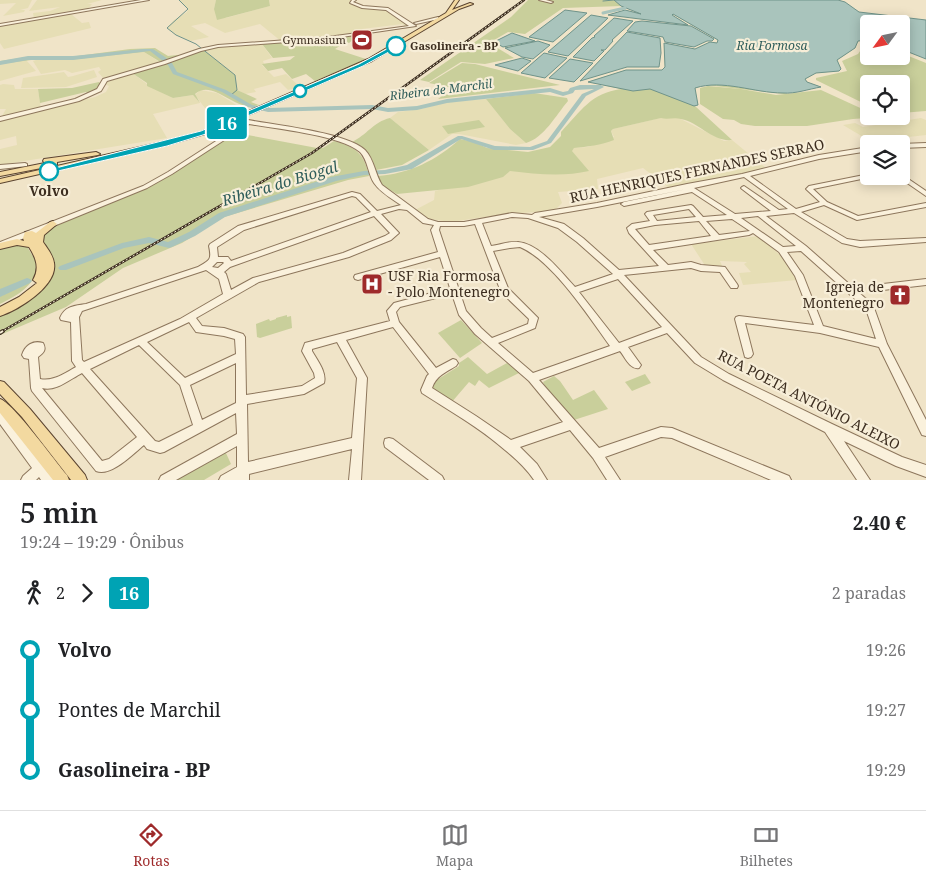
<!DOCTYPE html>
<html lang="pt">
<meta charset="utf-8">
<style>
body{margin:0;font-family:"Noto Serif",serif;background:#f2f2f2;color:#202124;height:100vh;display:flex;flex-direction:column;font-size:19px;white-space:nowrap}
*{box-sizing:border-box;margin:0}
p{font-size:16px;color:#757577}
.icon{flex:none;width:28px;height:28px;fill:none;stroke:currentColor;stroke-width:2;stroke-linecap:round;stroke-linejoin:round}
.map{position:relative;height:480px;overflow:hidden}
.sheet{display:flex;flex-direction:column;background:#fff;flex:1}
.sheet>*{flex:none}
.badge{padding:0 10px;border-radius:4px;font-size:18px;line-height:32px}
.needle{width:32px;rotate:237deg}
.tools{position:absolute;left:860px;top:15px;display:grid;gap:10px}
.tools a{display:grid;place-items:center;width:50px;height:50px;border-radius:5px;background:#fff;box-shadow:0 2px 12px #0003;font-size:25px}
.map>.badge{position:absolute;translate:-50% -50%;box-shadow:0 0 0 2px #fff}
.legs{display:flex;align-items:center;gap:8px;height:55px;padding:0 20px;font-size:16px}
.legs p{margin-inline-start:auto}
.headline{display:flex;align-items:center;justify-content:space-between;height:85px;padding:0 20px}
h1{font-size:28px;font-weight:600;line-height:38px}
ul{padding:0 20px;list-style:none}
li{display:flex;align-items:center;gap:18px;height:60px;font-size:19px}
li i{display:grid;place-items:center;width:8px;height:100%;margin:0 6px;background:currentColor}
li i::after{content:'';width:12px;height:12px;margin:-6px;border:4px solid;border-radius:50%;background:#fff}
li p{margin-inline-start:auto}
li:first-child i{background:linear-gradient(#0000 50%,currentColor 0)}
li:last-child i{background:linear-gradient(currentColor 50%,#0000 0)}
.tabs{display:flex;justify-content:space-around;align-items:center;height:70px;border-top:1px solid #e0e0e0;background:#fff;font-size:14px;color:#757577}
.tabs a{display:grid;justify-items:center;gap:2px}
.tabs .active{color:#9e2a2b}
.map>svg:first-child{display:block}
</style>
<div class="map">
<svg width="926" height="480" viewBox="0 0 926 480">
<rect width="100%" height="100%" fill="#f0e4c8"/>
<!-- farmland -->
<g fill="#e6deb5">
<polygon points="0,0 32,0 28,8 20,10 25,10 24,12 3,16 16,3 0,4"/>
<polygon points="37,0 102,0 87,4 92,4 87,10 34,19 33,13 50,11 60,7 29,11"/>
<polygon points="179,0 216,0 214,9 226,18 270,6 269,0 351,0 351,3 358,7 386,10 410,25 405,27 403,24 362,29 363,33 282,42 260,24 225,33 205,23 191,26 209,37 191,41 176,35 167,28 174,20 187,12 188,9"/>
<polygon points="71,14 82,23 89,22 91,28 4,49 0,43 0,26"/>
<polygon points="262,44 272,58 263,61 264,64 262,65 274,77 286,74 300,87 288,90 280,82 254,89 256,92 245,94 237,90 235,75 202,49 218,46"/>
<polygon points="144,52 161,63 104,79 98,72 101,70 99,67 72,73 65,70 41,74 33,61 39,59 69,60"/>
<polygon points="26,60 36,71 0,81 0,64"/>
<polygon points="94,70 97,77 66,87 21,88 23,78 64,72 68,77 73,76"/>
<polygon points="132,73 151,87 173,98 193,95 200,103 153,114 167,138 0,165 0,149 17,145 16,136 0,140 0,120 95,97 106,92 109,86 104,84 107,80"/>
<polygon points="3,84 14,85 15,89 38,89 41,109 1,118 6,109 0,109 0,85"/>
<polygon points="200,90 217,93 238,106 235,108 208,112 195,95"/>
<polygon points="486,99 510,129 526,143 516,145 459,134 452,134 429,150 390,118 398,112 421,109 448,102"/>
<polygon points="673,115 724,141 732,140 767,169 669,188 643,168 597,179 598,189 558,192 562,203 554,211 505,214 451,222 429,219 415,210 434,200 435,191 510,171 588,171 571,150 574,148 588,147 614,137 611,131 613,129"/>
<polygon points="921,118 926,120 926,135 900,138 912,145 875,144 843,125 855,123 863,127"/>
<polygon points="759,236 781,256 797,280 743,285 739,273 751,272 744,264 747,262 720,261 723,268 706,267 691,244"/>
</g>
<!-- green -->
<g fill="#c9cf9b">
<polygon points="216,0 269,0 270,6 217,20 214,9"/>
<polygon points="528,0 614,0 622,6 563,8 525,34 508,32 489,43 514,58 485,64 461,62 429,82 420,80 511,17"/>
<path d="M729 7 705 84 800 77 833 60 855 39 869 40 858 41 855 48 837 60 841 69 839 71 816 73 805 79 807 82 821 87 784 94 707 85 695 88 698 105 695 106 732 140C712 142 699 122 681 119 674 117 668 120 661 118L613 129 611 131 614 140C601 145 587 147 574 148L572 151 589 171C563 177 536 174 510 171L503 177 468 187 397 194 383 186 377 176C409 174 437 160 460 139L474 142 487 148 528 152 550 147 561 136V132C581 111 591 93 621 89L588 82 626 70H662L665 67 664 43 695 49 710 42 717 43 718 40 673 14H641Z"/>
<polygon points="360,34 349,43 346,42 335,49 366,59 315,81 306,74 292,79 282,68 268,71 262,64 290,60 295,56 273,58 262,44"/>
<polygon points="869,43 869,56 901,56 901,53 926,63 926,111 901,113 901,84 869,84 869,106 816,80 816,78 847,71 842,61 858,54 865,44"/>
<path d="M155 48 168 56 177 55 181 57 202 49 235 75 237 90 257 99 251 102 259 105C235 114 214 78 195 94L200 103 193 95 173 98 147 86V83L132 73 162 63 144 52 69 60 39 59 0 64V61L34 56H77L130 49Z"/>
<polygon points="462,63 475,64 560,85 438,99 453,88 429,83"/>
<polygon points="99,82 100,83 97,89 89,94 86,92 40,103 38,89 72,88"/>
<polygon points="708,86 741,89 776,95 821,90 869,112 869,116 881,117 853,119 807,126 755,126 741,124 734,120 723,119 700,104 700,88"/>
<path d="M534 93 567 98 568 101C556 115 544 138 526 143L510 129 486 99Z"/>
<path d="M390 118 429 150 402 165 376 170C372 157 366 146 352 142 367 135 373 122 390 118Z"/>
<polygon points="479,120 485,127 448,134 442,126"/>
<path d="M245 125 244 127 245 128 240 131 243 132 242 134 317 148H323L334 141C356 147 364 153 369 176L348 180 224 217 182 243 123 268 66 307 0 335V314L53 271 54 261 41 241 45 232 52 227 159 182Z"/>
<path d="M11 245H26L39 266C32 288 19 294 0 304V248Z"/>
<polygon points="287,315 287,317 291,316 292,328 260,338 257,337 256,324 269,319 270,321 276,319 276,318"/>
<polygon points="461,320 482,343 460,358 438,333"/>
<polygon points="468,357 487,374 507,363 519,373 489,388 479,380 475,386 469,382 451,403 432,392 430,386 432,383 459,366 459,363"/>
<polygon points="645,374 651,383 632,391 625,382"/>
<polygon points="554,376 560,381 573,400 594,390 608,409 574,420 545,386 543,382"/>
<polygon points="225,451 231,464 204,480 175,480"/>
</g>
<!-- water -->
<g fill="#a9c4bc" stroke="#6f938a">
<path d="M614 0H838L845 2 859 12 926 20V59L901 49V24H869V40L858 41 855 48 837 60 841 69 839 71 816 73 805 79 807 82 821 87C809 89 795 94 783 93 754 93 723 79 695 88L698 105 694 106 650 89 633 91 588 82 626 70H662L665 67 664 43 695 49 710 42 717 43 718 40 673 14 672 15 688 25 608 15 625 10 641 14 621 6Z"/>
<polygon points="565,10 587,13 553,42 529,37"/>
<polygon points="591,15 608,18 568,56 548,52"/>
<polygon points="614,18 633,21 612,40 613,41 605,50 601,50 604,51 594,61 573,57 592,38 595,37 594,36"/>
<polygon points="642,21 691,26 714,39 712,41 707,41 694,47 665,42 663,37 627,31 635,22"/>
<polygon points="627,32 660,38 661,53 659,67 627,67 580,81"/>
<polygon points="512,33 535,41 503,47 494,42"/>
<polygon points="538,41 550,45 533,59 522,57 505,48"/>
<polygon points="544,53 567,58 545,78 521,73"/>
<polygon points="522,58 531,61 518,71 495,65"/>
<polygon points="570,59 593,63 574,82 549,78"/>
</g>
<g fill="none" stroke-linecap="round" stroke-linejoin="round">
<!-- stream -->
<g stroke="#6f938a" stroke-width="1">
<polyline points="179,0 188,9 167,28 176,35 196,44 235,75 237,90 231,95"/>
<polyline points="603,1 614,0"/>
</g>
<!-- canal -->
<polyline stroke="#a9c4bc" stroke-width="3" points="603,13 625,8"/>
<!-- river -->
<g fill="#a9c4bc" fill-rule="evenodd">
<polygon points="143,49 153,49 165,57 172,63 177,72 226,90 252,105 268,108 372,105 388,108 417,106 447,99 550,88 563,92 568,91 570,88 580,85 601,85 604,87 586,96 551,143 533,150 494,150 461,139 412,169 385,174 364,175 336,181 225,217 195,236 172,247 169,248 149,243 124,248 66,270 60,270 58,268 60,266 122,243 149,237 168,242 189,232 219,213 331,177 364,171 385,170 407,165 458,136 462,136 495,146 530,147 547,141 582,94 594,89 575,90 573,93 563,96 550,92 447,103 417,110 388,112 372,109 268,112 248,107 222,92 173,74 168,65 150,51 73,60 28,60 0,65 0,61 28,56 73,56"/>
<polygon points="27,278 30,279 32,281 30,283 0,297 0,289"/>
</g>
<!-- minor casing -->
<g stroke="#8d765c" stroke-width="2">
<g id="minor">
<polygon points="141,0 149,0 0,26 0,24"/>
<polygon points="352,0 356,0 353,2 363,6 388,8 416,26 328,39 218,47 201,51 165,64 107,81 101,91 79,101 0,121 0,117 75,99 97,89 103,79 161,62 199,49 218,45 328,37 409,26 386,10 362,8 350,3"/>
<polygon points="539,0 546,0 553,2 551,3"/>
<polygon points="438,17 439,19 416,24 414,23"/>
<path d="M238 118C268 125 344 131 365 150 374 159 375 174 382 185L428 219 438 222H464L512 213 532 215 535 213 597 203 687 184 742 174 819 155 869 147V151L819 159 750 176 796 209 820 202 806 189 809 186 869 174V176H872L871 177 813 189 827 202 858 216 926 203V207L857 220 824 205 801 212 847 239 860 241 926 238V242L860 247 842 243 794 213 766 216 806 246 873 305 887 344 926 420V436L922 435 879 347 820 333 745 323 753 354 751 357 748 358 745 357 735 319 736 317 739 316 814 325 795 276 779 252 753 233 749 235 653 250 668 265 691 262 701 265 725 267 737 284 738 286 737 288H731L720 272 701 271 691 268 624 275 701 357 729 374 832 424 902 457 926 465V477L896 466 844 441 870 480H857L825 432 723 380 695 363 667 333 628 347 641 365 639 368C630 370 625 357 620 351L539 380 599 448 661 427 672 428 789 476 791 480H771L672 438 661 437 605 457 620 480H607L593 458 570 430 520 447 537 464 547 480H534C526 468 516 459 505 450 480 428 450 411 422 393L421 390 427 376 429 374 393 327 346 340 367 378 361 480H349L352 449 249 474V480H219L221 476 237 467V446L176 480H159L161 476 237 434 236 413 164 452 160 453 147 449 144 445C133 454 111 477 96 471L32 391 31 388 29 359 24 358 22 355C25 345 33 340 43 343 47 350 43 353 38 357L40 379C53 382 65 373 76 367L72 361 71 322 61 320 60 318C65 306 74 306 86 304L198 267C210 260 212 260 209 246L210 244 238 226 352 192 360 194 377 211 401 205C392 199 380 192 374 183 368 174 368 160 360 152 339 135 277 129 249 124L172 174 147 188 0 248V242L143 186 168 172 244 123 238 122 230 124 227 122ZM744 177 788 209 779 210 744 186 742 187 741 188 742 189 771 211 735 214 694 188ZM687 189 624 202 621 204 624 206 692 192 727 215 703 217 693 206 691 205 647 212 645 214 650 221 632 224 627 228 629 233 659 266 619 270 583 238 564 224 539 217 597 207ZM352 196 356 197 371 212 231 261 228 257H218L217 247 244 230ZM399 209 407 210 423 223 434 225 431 230 438 252 355 275 354 277 355 279 358 280 440 257 450 288 394 303 387 311 390 321 305 343 302 351 314 373 315 378 302 386 246 395 245 337 243 334 224 328 202 326 196 318 259 282 349 257 391 240 399 233 381 214ZM689 209 696 217 657 221 653 215ZM374 216 390 233 385 236 343 253 253 278 231 290 226 274 224 272 230 267ZM758 216 796 246 783 247 741 218ZM512 217 528 218 558 228 577 242 613 274 575 287C561 272 540 244 518 242 509 241 500 245 491 246L482 223ZM732 219 750 231 719 235 706 221ZM699 221 711 236 649 245 635 229 655 225ZM475 224 501 292 529 319 528 324 492 338 481 328 466 311 439 230 440 226H464ZM520 247C553 261 589 317 610 346L533 373 498 343 535 328 538 318 508 288 493 251 510 248ZM801 251 866 309 876 339 823 326 803 275 787 252ZM217 262H223L224 263 218 268 212 267ZM206 270 219 279 223 294 180 319 84 362 82 360 79 317 82 311ZM618 279 662 327 619 343 579 292ZM452 294 459 315 475 334 529 381 563 422 511 440 476 416 432 388C436 376 446 372 456 366L458 363 456 360 453 359 436 368 399 322 396 312 400 307ZM189 322 196 332 224 336 235 339 236 354 185 378 147 342ZM337 342 357 378 352 438 248 462 247 404 304 394 324 383C327 372 317 360 312 351V349ZM139 345 180 385 193 425 159 442 155 441 90 369ZM236 363V403L202 420 190 385ZM82 373 137 437 109 459 102 461 42 388C56 392 70 379 82 373Z"/>
<polygon points="926,143 926,147 901,148 901,144"/>
<polygon points="25,163 27,164 27,166 0,169 0,165"/>
<polygon points="901,174 926,191 926,196 897,176 901,176"/>
<polygon points="926,279 926,285 883,290 880,289 879,287 880,285 883,284"/>
<polygon points="0,410 4,412 52,476 54,480 41,480 39,477 36,480 21,480 23,476 32,468 0,424"/>
<polygon points="389,438 393,439 442,476 444,480 429,480 385,447 384,443 385,439"/>
</g>
</g>
<!-- major casing -->
<g stroke="#5b4430" stroke-width="2">
<g id="major">
<polygon points="455,0 459,0 452,10 470,3 473,4 459,9 372,61 205,134 167,145 0,183 0,179 166,141 201,132 368,59 446,13"/>
<polygon points="96,152 100,154 98,155 57,162 57,165 0,176 0,172 45,163 43,161 44,159"/>
<path d="M53 221 57 224 44 235 43 242C47 248 53 255 54 263 58 286 18 310 0 316V307L19 297 37 283 33 280C40 268 36 258 29 247L17 245 0 249V243L17 239 24 241 23 238 25 232 32 231 36 233 50 222Z"/>
<polygon points="0,381 4,382 30,409 85,475 87,480 71,480 22,417 0,394"/>
<path d="M0 399C13 403 55 461 67 475L69 480H53L0 413Z"/>
</g>
</g>
<!-- minor -->
<use href="#minor" fill="#faf1dc" fill-rule="evenodd"/>
<!-- major -->
<use href="#major" fill="#f3d9a0" fill-rule="evenodd"/>
<!-- rail-far1 casing -->
<g stroke="#3d2e20" stroke-width="2.5">
<polyline id="rail-far1" points="1,332 312,153 524,0"/>
</g>
<!-- rail casing -->
<g stroke="#3d2e20" stroke-width="4">
<polyline id="rail" points="0,333 3,331"/>
</g>
<!-- rail-far1 -->
<use href="#rail-far1" stroke="#f7eed8" stroke-width="1" stroke-dasharray="2" stroke-linecap="butt"/>
<!-- rail -->
<use href="#rail" stroke="#f7eed8" stroke-width="2" stroke-dasharray="5" stroke-linecap="butt"/>
</g>
<!-- line-1 -->
<polygon fill="#00a3b4" stroke="#fff" points="396,44 398,47 363,66 206,134 167,146 49,173 44,171 201,131 359,64"/>
<!-- icons -->
<defs>
<g id="stadium-square" transform="scale(1.125)"><rect x="-9" y="-9" width="18" height="18" rx="4" fill="#9e2a2b" stroke="#f7eed8"/><path d="M0-5a6.5 5 0 1 0 0 10a6.5 5 0 1 0 0-10ZM-3.5-1.8h7v3.6h-7Z" fill="#fff"/></g>
<g id="hospital-square" transform="scale(1.125)"><rect x="-9" y="-9" width="18" height="18" rx="4" fill="#9e2a2b" stroke="#f7eed8"/><path d="M-5-5h3v3.5h4V-5h3V5h-3V1.5h-4V5h-3Z" fill="#fff"/></g>
<g id="church-square" transform="scale(1.125)"><rect x="-9" y="-9" width="18" height="18" rx="4" fill="#9e2a2b" stroke="#f7eed8"/><path d="M-1.2-6h2.4v3.5h3.3v2.4h-3.3V6h-2.4V-.1h-3.3v-2.4h3.3Z" fill="#fff"/></g>
</defs>
<g fill-rule="evenodd">
<use href="#stadium-square" x="362" y="40"/>
<use href="#hospital-square" x="372" y="284"/>
<use href="#church-square" x="900" y="295"/>
</g>
<!-- markers -->
<g fill="#fff" stroke="#00a3b4" stroke-width="2.5">
<circle cx="396" cy="46" r="9"/>
<circle cx="300" cy="91" r="6"/>
<circle cx="49" cy="171" r="9"/>
</g>
<g text-anchor="middle" stroke-width="4.5" stroke-linejoin="round" paint-order="stroke">
<!-- far-poi labels -->
<g font-size="11" fill="#3d2e20" stroke="#f7eed8" text-anchor="end">
<text x="346" y="44">Gymnasium</text>
</g>
<!-- far-stop labels -->
<g font-size="11" font-weight="bold" fill="#3d2e20" stroke="#f7eed8" text-anchor="start">
<text x="410" y="50">Gasolineira - BP</text>
</g>
<!-- far-water labels -->
<g font-size="12" font-style="italic" fill="#2f5d5a" stroke="#f7eed8">
<text x="772" y="50">Ria Formosa</text>
<text transform="translate(441 90) rotate(-7)" y="4">Ribeira de Marchil</text>
</g>
<!-- street labels -->
<g font-size="14" fill="#3d2e20" stroke="#f7eed8">
<text transform="translate(697 171) rotate(-12)" y="5">RUA HENRIQUES FERNANDES SERRAO</text>
<text transform="translate(809 400) rotate(27)" y="5">RUA POETA ANTÓNIO ALEIXO</text>
</g>
<!-- stop labels -->
<g font-size="14" font-weight="bold" fill="#3d2e20" stroke="#f7eed8">
<text x="49" y="196">Volvo</text>
</g>
<!-- poi labels -->
<g font-size="14" fill="#3d2e20" stroke="#f7eed8" text-anchor="start">
<text x="388" y="281">USF Ria Formosa<tspan x="388" dy="16">- Polo Montenegro</tspan></text>
<text x="884" y="292" text-anchor="end">Igreja de<tspan x="884" dy="16">Montenegro</tspan></text>
</g>
<!-- water labels -->
<g font-size="15" font-style="italic" fill="#2f5d5a" stroke="#f7eed8">
<text transform="translate(280 184) rotate(-17)" y="5">Ribeira do Biogal</text>
</g>
</g>
</svg>
<div class="tools">
<a><svg class="needle" viewBox="-14 -14 28 28"><path d="M0-13l5 13h-10z" fill="#e53935"/><path d="M0 13l5-13h-10z" fill="#757577"/></svg></a>
<a><svg class="icon" aria-label="locate" viewBox="0 0 24 24"><circle cx="12" cy="12" r="6"/><path d="M12 2v4M12 18v4M2 12h4M18 12h4"/></svg></a>
<a><svg class="icon" aria-label="layers" viewBox="0 0 24 24"><path d="M12 4l9 5-9 5-9-5zM3 14l9 5 9-5"/></svg></a>
</div>
<b class="badge" style="left:227px;top:123px;background:#00a3b4;color:#fff">16</b>
</div>
<section class="sheet">
<div class="headline"><div><h1>5 min</h1><p>19:24 – 19:29 · Ônibus</p></div><b>2.40 €</b></div>
<div class="legs"><svg class="icon" aria-label="walk" viewBox="0 0 24 24"><circle cx="13" cy="4" r="2"/><path d="M13 8l-2 6 4 7M11 14l-3 7M7 12l3-4h3l4 4"/></svg>2<svg class="icon" aria-label="forward" viewBox="0 0 24 24"><path d="M9 5l7 7-7 7"/></svg><b class="badge" style="background:#00a3b4;color:#fff">16</b><p>2 paradas</p></div>
<ul>
<li><i style="color:#00a3b4"></i><b>Volvo</b><p>19:26</p></li>
<li><i style="color:#00a3b4"></i><span>Pontes de Marchil</span><p>19:27</p></li>
<li><i style="color:#00a3b4"></i><b>Gasolineira - BP</b><p>19:29</p></li>
</ul>
</section>
<nav class="tabs">
<a class="active"><svg class="icon" aria-label="directions" viewBox="0 0 24 24"><path d="M12 3l9 9-9 9-9-9zM9 14v-3h6M13 9l2 2-2 2"/></svg>Rotas</a>
<a><svg class="icon" aria-label="map" viewBox="0 0 24 24"><path d="M3 6l6-2 6 2 6-2v14l-6 2-6-2-6 2zM9 4v14M15 6v14"/></svg>Mapa</a>
<a><svg class="icon" aria-label="tickets" viewBox="0 0 24 24"><path d="M3 7h18v10H3zM15 7v10"/></svg>Bilhetes</a>
</nav>
